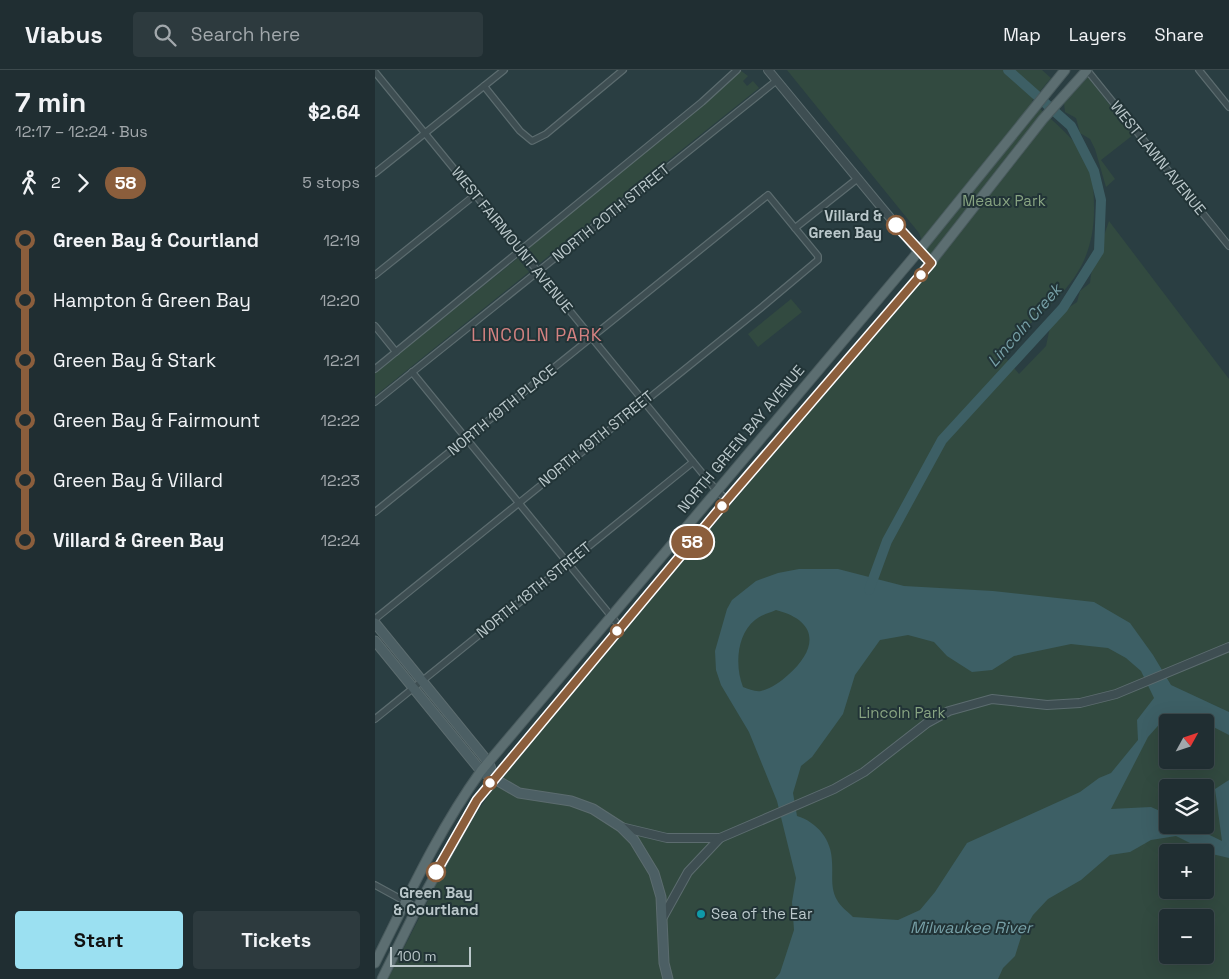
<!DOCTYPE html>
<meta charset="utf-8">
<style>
body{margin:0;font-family:"Space Grotesk",sans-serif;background:#2d3a3e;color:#f1f3f6;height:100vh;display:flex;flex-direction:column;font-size:19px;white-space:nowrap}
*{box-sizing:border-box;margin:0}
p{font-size:16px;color:#a2a8ac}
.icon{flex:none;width:28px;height:28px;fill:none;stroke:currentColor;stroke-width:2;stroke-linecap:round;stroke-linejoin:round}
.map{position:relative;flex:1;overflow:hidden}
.details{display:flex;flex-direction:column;background:#202e32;width:375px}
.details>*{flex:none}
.badge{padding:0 10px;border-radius:16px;font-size:18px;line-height:32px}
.needle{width:32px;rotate:50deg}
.controls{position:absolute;left:784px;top:644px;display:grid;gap:10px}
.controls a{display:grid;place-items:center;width:55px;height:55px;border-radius:5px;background:#202e32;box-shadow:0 5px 20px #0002,0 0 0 1px #3d4a4d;font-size:25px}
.scale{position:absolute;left:15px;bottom:12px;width:81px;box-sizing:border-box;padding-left:5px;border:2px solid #bbc8cb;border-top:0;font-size:14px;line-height:18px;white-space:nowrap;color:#bbc8cb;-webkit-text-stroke:4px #223437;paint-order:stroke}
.map>.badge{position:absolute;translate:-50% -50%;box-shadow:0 0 0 2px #fff}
.legs{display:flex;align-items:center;gap:8px;height:55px;padding:0 15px;font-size:16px}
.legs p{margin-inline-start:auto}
.overview{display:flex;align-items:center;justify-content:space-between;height:85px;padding:0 15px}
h1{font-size:28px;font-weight:700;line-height:38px}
.primary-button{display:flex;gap:10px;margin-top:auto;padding:10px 15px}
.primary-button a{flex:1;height:58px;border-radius:5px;background:#9be0f1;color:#111;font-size:20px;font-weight:700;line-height:58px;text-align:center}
.primary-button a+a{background:#2d3a3e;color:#f1f3f6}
ul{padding:0 15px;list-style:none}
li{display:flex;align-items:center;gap:18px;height:60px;font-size:19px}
li i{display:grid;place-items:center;width:8px;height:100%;margin:0 6px;background:currentColor}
li i::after{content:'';width:12px;height:12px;margin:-6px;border:4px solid;border-radius:50%;background:#202e32}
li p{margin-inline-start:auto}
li:first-child i{background:linear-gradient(#0000 50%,currentColor 0)}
li:last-child i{background:linear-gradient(currentColor 50%,#0000 0)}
header{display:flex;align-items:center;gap:30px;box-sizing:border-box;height:70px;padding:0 25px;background:#202e32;border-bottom:1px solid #3d4a4d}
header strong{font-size:24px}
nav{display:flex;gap:28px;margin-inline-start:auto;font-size:18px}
.search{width:350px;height:45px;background:#2d3a3e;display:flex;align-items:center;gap:12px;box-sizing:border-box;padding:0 18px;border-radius:5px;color:#a2a8ac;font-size:19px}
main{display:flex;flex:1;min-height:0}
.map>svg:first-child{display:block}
</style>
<header>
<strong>Viabus</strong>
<div class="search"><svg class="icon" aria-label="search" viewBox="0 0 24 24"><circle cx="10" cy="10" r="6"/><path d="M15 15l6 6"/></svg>Search here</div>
<nav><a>Map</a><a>Layers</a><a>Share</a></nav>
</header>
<main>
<section class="details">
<div class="overview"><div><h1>7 min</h1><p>12:17 – 12:24 · Bus</p></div><b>$2.64</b></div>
<div class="legs"><svg class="icon" aria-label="walk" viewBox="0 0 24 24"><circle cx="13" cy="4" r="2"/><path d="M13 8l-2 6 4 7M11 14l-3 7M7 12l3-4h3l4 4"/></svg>2<svg class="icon" aria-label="forward" viewBox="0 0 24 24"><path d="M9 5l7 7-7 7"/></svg><b class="badge" style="background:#8b5e3c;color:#fff">58</b><p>5 stops</p></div>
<ul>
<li><i style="color:#8b5e3c"></i><b>Green Bay &amp; Courtland</b><p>12:19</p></li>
<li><i style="color:#8b5e3c"></i><span>Hampton &amp; Green Bay</span><p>12:20</p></li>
<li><i style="color:#8b5e3c"></i><span>Green Bay &amp; Stark</span><p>12:21</p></li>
<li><i style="color:#8b5e3c"></i><span>Green Bay &amp; Fairmount</span><p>12:22</p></li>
<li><i style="color:#8b5e3c"></i><span>Green Bay &amp; Villard</span><p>12:23</p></li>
<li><i style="color:#8b5e3c"></i><b>Villard &amp; Green Bay</b><p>12:24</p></li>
</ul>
<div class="primary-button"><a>Start</a><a>Tickets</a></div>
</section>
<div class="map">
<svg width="854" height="909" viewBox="0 0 854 909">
<rect width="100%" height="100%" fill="#2a3e42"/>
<!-- green -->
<g fill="#324a40" fill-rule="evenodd">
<polygon points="365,0 373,6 368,11 372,16 378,11 384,18 165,193 152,177 341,23"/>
<path d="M412 0H667L676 8 657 31C673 48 701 68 711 89 718 104 719 121 719 137 720 214 670 233 627 283L644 304 671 276 675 257 693 238 702 232 705 221 715 213C716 194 728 170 734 151L854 309V909H13L87 764 131 700 557 197 544 163ZM792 652H830V690H792ZM792 718H830V755H792ZM792 782H830V820H792ZM792 848H830V885H792Z"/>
<polygon points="713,7 758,65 726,90 740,109 731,117 720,79 715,69 705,63 701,48 690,42 689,33"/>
<polygon points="143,188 154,202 0,326 0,303"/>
<polygon points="416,229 427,242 383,277 373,264"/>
</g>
<!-- water -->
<path fill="#3d5f65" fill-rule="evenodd" d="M424 499H463L529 516 618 521 719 532 755 553 778 585 796 615 854 642V665L811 643 789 649 773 667 736 739 776 737 792 744V755H814L847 771 840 719 854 710V788L837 784 801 766 776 770 755 782 735 785 706 810 673 829 658 845 647 864 640 886 628 898 623 909H400L405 903 419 860 417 832 421 808 402 731 374 662 346 615 341 600 340 581 352 539 357 530 381 511 403 503ZM401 540C444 551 443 579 413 605 405 612 397 618 386 621 380 622 374 619 368 617 360 597 361 565 380 550 386 545 394 543 401 540ZM533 565 559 572 572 586 597 602 617 600 639 586 696 574 733 578 751 588 766 601 779 628 762 650 763 670 736 703 724 708 705 722 592 773 560 822 545 840 523 850 478 847C473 842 465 836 462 830 455 818 458 805 457 792 457 770 442 752 422 746L418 723 426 696 437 687 468 644 480 605 505 570Z"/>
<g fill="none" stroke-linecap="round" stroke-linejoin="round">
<!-- river -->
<polyline stroke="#3d5f65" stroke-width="10" points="494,520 512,471 567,370 688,238 724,181 726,130 719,101 696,56 633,0"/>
<!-- minor casing -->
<g stroke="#5c6c6f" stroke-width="8">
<g id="minor">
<polyline points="712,0 854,176"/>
<polyline points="824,0 854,37"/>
<polyline points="0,2 341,420 352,430"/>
<polyline points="109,16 145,61 157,71 171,64 248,0"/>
<polyline points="0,103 129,0"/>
<polyline points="420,158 482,109"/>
<polyline points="0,205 100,125"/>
<polyline points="0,256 21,282"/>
<polyline points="0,299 327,32 362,0"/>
<polyline points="37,302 245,557"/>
<polyline points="0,332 401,11"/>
<polyline points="0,442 393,125 443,186 443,190 387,237 0,549"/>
<polyline points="0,649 318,392"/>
<polyline points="0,815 42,838"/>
</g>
</g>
<!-- tertiary casing -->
<g stroke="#5c6c6f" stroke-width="10">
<g id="tertiary">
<polyline points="393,0 507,138 543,181 556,193"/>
<polyline points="246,757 292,768 345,768 459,719 489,702 552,653 574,641 617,629 672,635 705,633 741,624 854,577"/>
<polyline points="288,847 313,802 345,768"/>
</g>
</g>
<!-- secondary casing -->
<g stroke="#5c6c6f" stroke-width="11">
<g id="secondary">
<polyline points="0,553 114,693 119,708"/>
<polyline points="0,571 106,701 144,723 196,731 218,739 246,757 259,770 279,803 286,827 289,893 293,909"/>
</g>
</g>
<!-- primary casing -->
<g stroke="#4a5b5e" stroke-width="11">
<g id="primary">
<path d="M0 893C33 827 63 761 106 701L538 188 690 0"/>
<polyline points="7,909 42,838 102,730 352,430 548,202 668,49 712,0"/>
</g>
</g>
<!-- minor -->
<use href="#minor" stroke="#3e4e52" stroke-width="5.5"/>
<!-- tertiary -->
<use href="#tertiary" stroke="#3e4e52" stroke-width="8"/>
<!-- secondary -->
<use href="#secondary" stroke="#4c5f64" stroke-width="9"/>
<!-- primary -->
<use href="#primary" stroke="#5c6e71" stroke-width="9"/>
</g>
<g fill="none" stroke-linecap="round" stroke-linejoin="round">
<!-- line-1 casing -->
<g stroke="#fff" stroke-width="11">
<polyline id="line-1" points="61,802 102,730 352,430 556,193 521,155"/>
</g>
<!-- line-1 -->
<use href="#line-1" stroke="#8b5e3c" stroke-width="8"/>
</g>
<!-- markers -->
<g fill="#fff" stroke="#8b5e3c" stroke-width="2.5">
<circle cx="521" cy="155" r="9"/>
<circle cx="546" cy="205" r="6"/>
<circle cx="347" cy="436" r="6"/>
<circle cx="242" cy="561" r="6"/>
<circle cx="115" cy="713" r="6"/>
<circle cx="61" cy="802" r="9"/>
</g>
<circle fill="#0f9aa8" stroke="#223437" stroke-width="2" cx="326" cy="844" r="5"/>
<g text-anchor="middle" stroke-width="4" stroke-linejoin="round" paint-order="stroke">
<!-- street labels -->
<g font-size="15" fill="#bbc8cb" stroke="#223437">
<text transform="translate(783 88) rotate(51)" y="5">WEST LAWN AVENUE</text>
<text transform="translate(236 143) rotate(-39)" y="5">NORTH 20TH STREET</text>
<text transform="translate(137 170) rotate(51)" y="5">WEST FAIRMOUNT AVENUE</text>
<text transform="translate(127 340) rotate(-39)" y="5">NORTH 19TH PLACE</text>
<text transform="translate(221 369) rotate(-39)" y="5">NORTH 19TH STREET</text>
<text transform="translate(366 369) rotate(-50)" y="5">NORTH GREEN BAY AVENUE</text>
<text transform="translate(159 520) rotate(-39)" y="5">NORTH 18TH STREET</text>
</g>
<!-- park labels -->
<g font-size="15" fill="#88a482" stroke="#223437">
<text x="629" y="136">Meaux Park</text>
<text x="527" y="648">Lincoln Park</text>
</g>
<!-- stop labels -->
<g font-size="15" font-weight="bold" fill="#bbc8cb" stroke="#223437" text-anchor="end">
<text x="507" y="151">Villard &amp;<tspan x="507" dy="17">Green Bay</tspan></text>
<text x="61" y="828" text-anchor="middle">Green Bay<tspan x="61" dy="17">&amp; Courtland</tspan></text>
</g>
<!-- poi labels -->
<g font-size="15" fill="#bbc8cb" stroke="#223437" text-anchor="start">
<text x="336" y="849">Sea of the Ear</text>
</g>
<!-- water labels -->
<g font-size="16" font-style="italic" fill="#77a0a7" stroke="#223437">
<text transform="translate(649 255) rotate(-49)" y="6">Lincoln Creek</text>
<text x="596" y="863">Milwaukee River</text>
</g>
<!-- quarter labels -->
<g font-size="18" letter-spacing="1" fill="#d48281" stroke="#223437">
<text x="162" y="271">LINCOLN PARK</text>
</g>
</g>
</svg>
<div class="controls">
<a><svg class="needle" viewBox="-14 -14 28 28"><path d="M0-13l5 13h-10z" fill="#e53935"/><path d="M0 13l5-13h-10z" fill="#a2a8ac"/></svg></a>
<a><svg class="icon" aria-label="layers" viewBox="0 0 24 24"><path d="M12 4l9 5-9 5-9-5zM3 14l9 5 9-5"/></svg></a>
<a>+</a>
<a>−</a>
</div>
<div class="scale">100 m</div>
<b class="badge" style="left:317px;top:472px;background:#8b5e3c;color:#fff">58</b>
</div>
</main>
